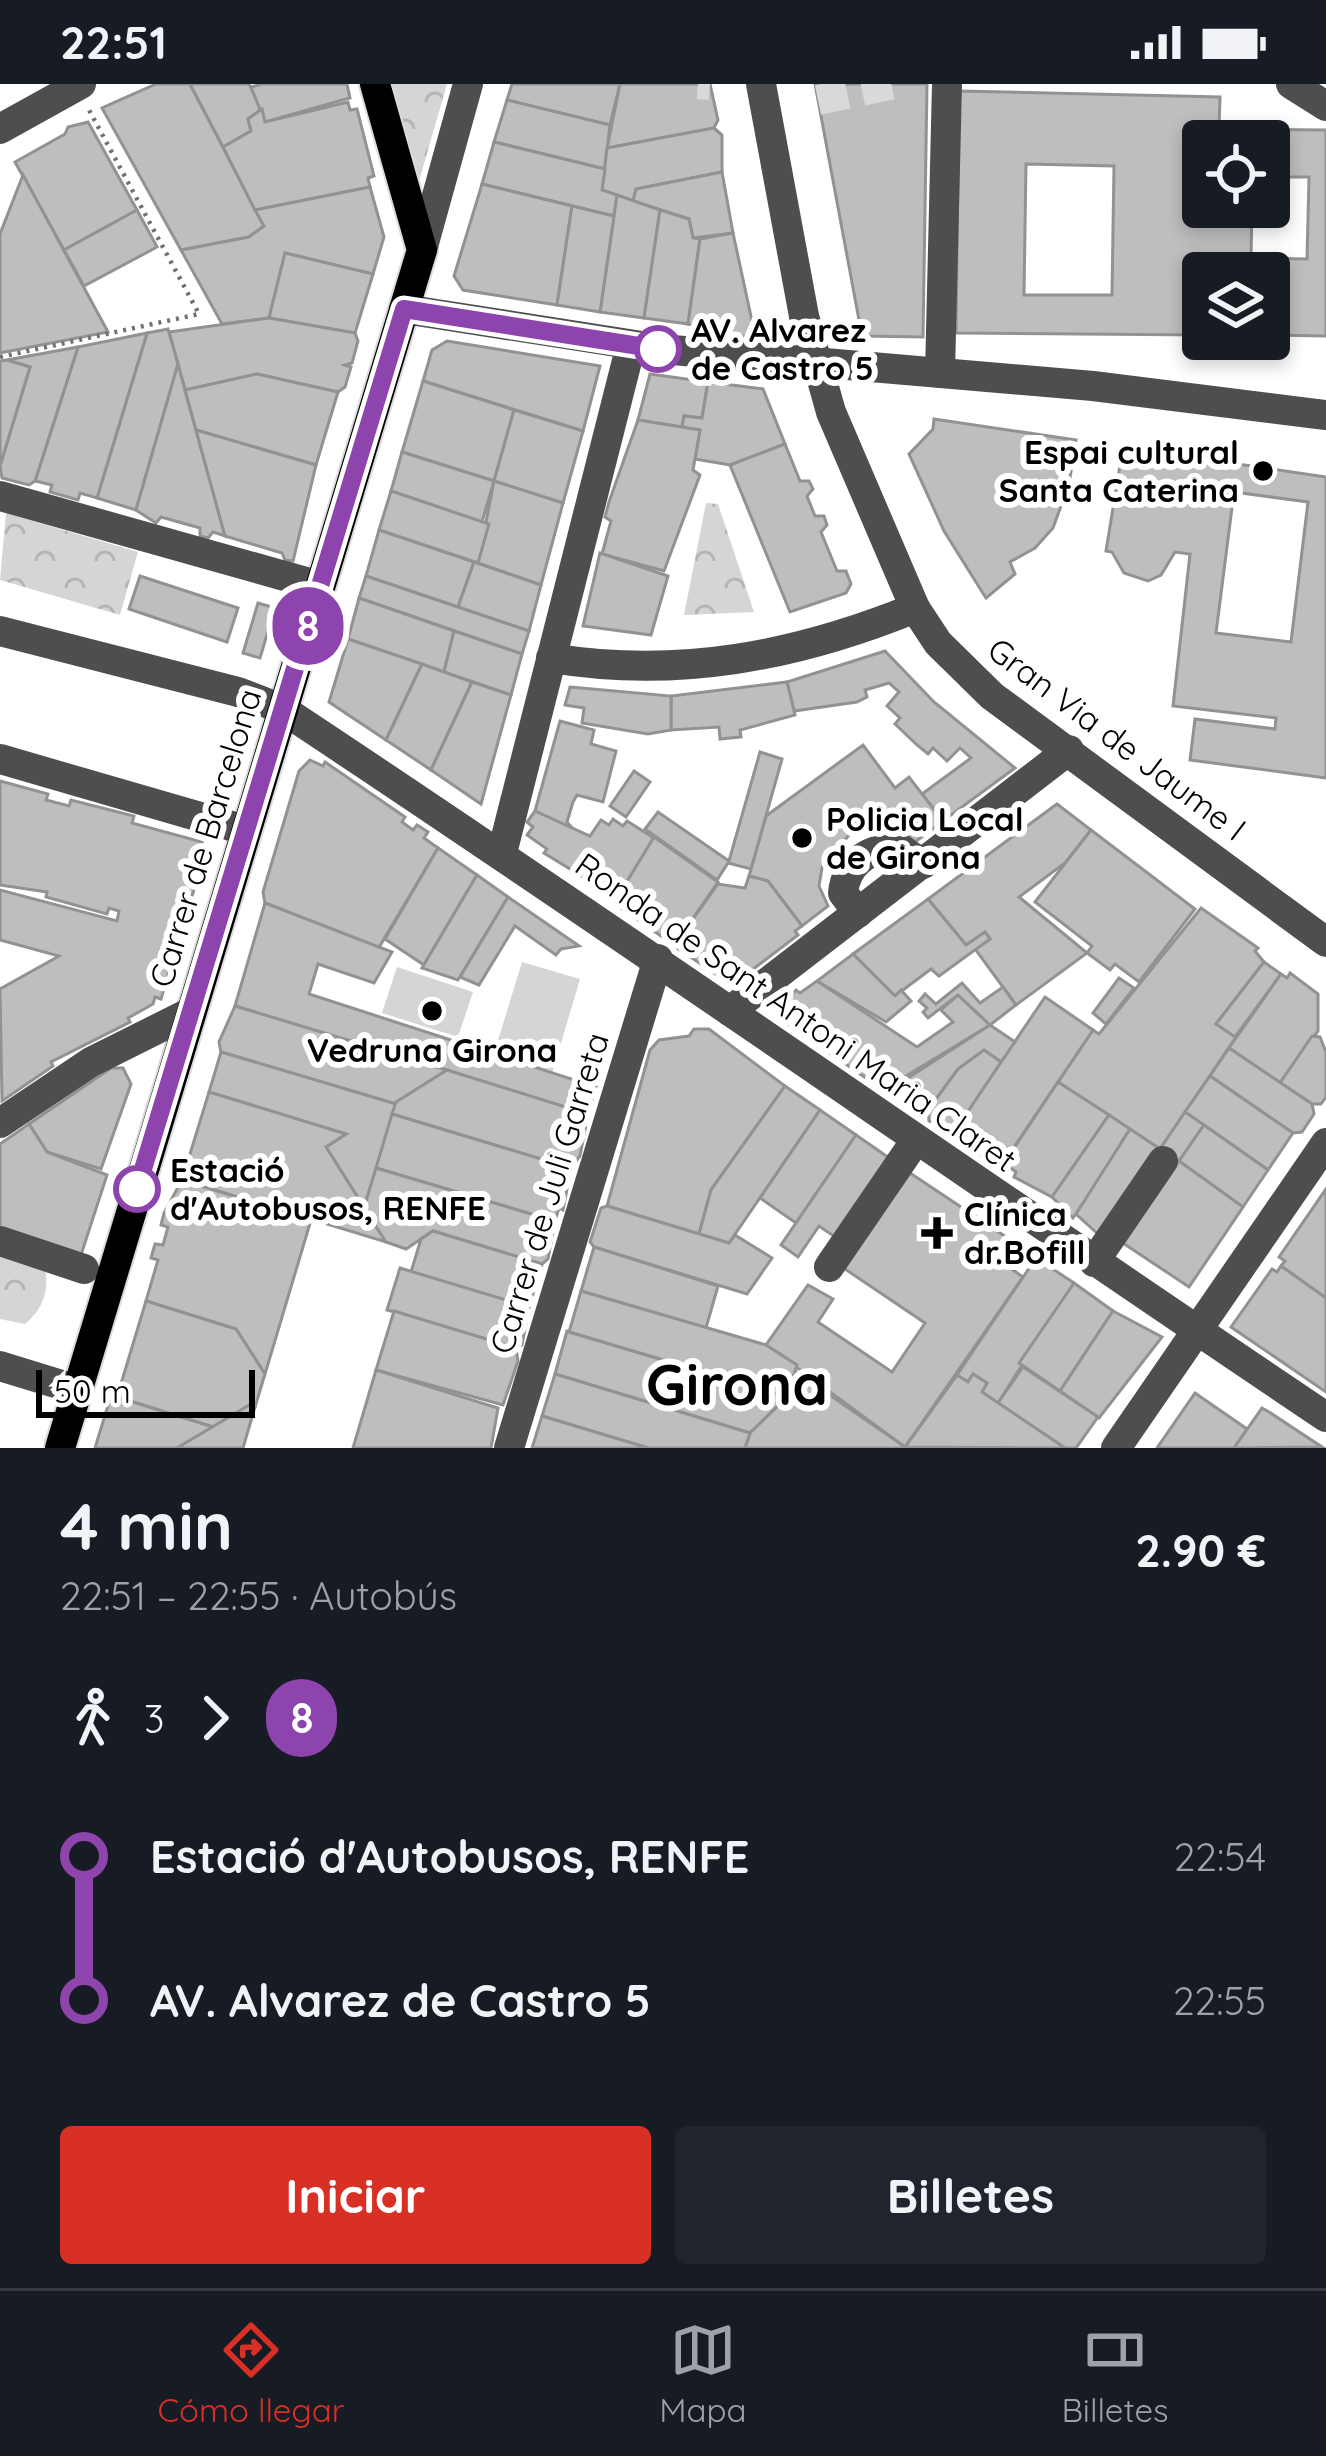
<!DOCTYPE html>
<html lang="es">
<meta charset="utf-8">
<style>
body{margin:0;font-family:Quicksand,sans-serif;background:#20242c;color:#f1f3f6;height:100vh;display:flex;flex-direction:column;font-size:45px;white-space:nowrap}
*{box-sizing:border-box;margin:0}
p{font-size:39px;color:#9ea1a6}
.icon{flex:none;width:66px;height:66px;fill:none;stroke:currentColor;stroke-width:2;stroke-linecap:round;stroke-linejoin:round}
.map{position:relative;height:1364px;overflow:hidden}
.sheet{display:flex;flex-direction:column;background:#171b24;flex:1}
.sheet>*{flex:none}
.badge{padding:0 24px;border-radius:39px;font-size:42px;line-height:78px}
.controls{position:absolute;left:1182px;top:36px;display:grid;gap:24px}
.controls a{display:grid;place-items:center;width:108px;height:108px;border-radius:12px;background:#171b24;box-shadow:0 6px 18px #0003;font-size:60px}
.scale{position:absolute;left:36px;bottom:30px;width:219px;box-sizing:border-box;padding-left:12px;border:6px solid #000;border-top:0;font-size:33px;line-height:42px;white-space:nowrap;color:#000;-webkit-text-stroke:9px #fff;paint-order:stroke}
.map>.badge{position:absolute;translate:-50% -50%;box-shadow:0 0 0 6px #fff}
.legs{display:flex;align-items:center;gap:18px;height:132px;padding:0 60px;font-size:39px}
.legs p{margin-inline-start:auto}
.headline{display:flex;align-items:center;justify-content:space-between;height:204px;padding:0 60px}
h1{font-size:66px;font-weight:800;line-height:90px}
.button{display:flex;gap:24px;margin-top:auto;padding:24px 60px}
.button a{flex:1;height:138px;border-radius:12px;background:#d93025;color:#fff;font-size:48px;font-weight:800;line-height:138px;text-align:center}
.button a+a{background:#20242c;color:#f1f3f6}
ul{padding:0 60px;list-style:none}
li{display:flex;align-items:center;gap:42px;height:144px;font-size:45px}
li i{display:grid;place-items:center;width:18px;height:100%;margin:0 15px;background:currentColor}
li i::after{content:'';width:30px;height:30px;margin:-15px;border:9px solid;border-radius:50%;background:#171b24}
li p{margin-inline-start:auto}
li:first-child i{background:linear-gradient(#0000 50%,currentColor 0)}
li:last-child i{background:linear-gradient(currentColor 50%,#0000 0)}
.status{display:flex;justify-content:space-between;align-items:center;height:84px;padding:0 60px;background:#171b24;direction:ltr}
.status svg{height:33px;fill:currentColor}
.dock{display:flex;justify-content:space-around;align-items:center;height:168px;border-top:3px solid #363941;background:#171b24;font-size:33px;color:#9ea1a6}
.dock a{display:grid;justify-items:center;gap:6px}
.dock .on{color:#d93025}
.map>svg:first-child{display:block}
</style>
<div class="status"><b>22:51</b><svg viewBox="0 0 49 12"><path d="M0 12V9h3v3zM5 12V6h3v6zM10 12V3h3v9zM15 12V0h3v12zM26 1h20v11H26zM47 4h2v5h-2z"/></svg></div>
<div class="map">
<svg width="1326" height="1364" viewBox="0 0 1326 1364">
<defs>
<pattern id="forest-crowns" width="20" height="18" patternUnits="userSpaceOnUse" patternTransform="scale(3)"><rect width="20" height="18" fill="#d5d5d5"/><path d="M2 6a3 3 0 1 1 6 0M12 15a3 3 0 1 1 6 0" fill="none" stroke="#b5b5b5"/></pattern>
</defs>
<rect width="100%" height="100%" fill="#fff"/>
<!-- grass -->
<g fill="#d5d5d5">
<polygon points="522,878 580,895 548,1003 489,986"/>
<polygon points="397,883 473,908 458,953 382,929"/>
</g>
<!-- forest -->
<g fill="url(#forest-crowns)">
<polygon points="391,0 447,0 417,104"/>
<polygon points="706,419 718,420 754,528 684,531"/>
<polygon points="6,429 138,468 120,531 0,496"/>
<path d="M0 1167 44 1179C50 1203 45 1223 25 1240L0 1235Z"/>
</g>
<!-- building -->
<g fill="#bebebe" stroke="#929292" stroke-width="3" fill-rule="evenodd">
<polygon points="156,0 190,0 264,142 249,153 181,166 102,24"/>
<polygon points="190,0 249,0 262,25 248,35 251,47 223,63"/>
<polygon points="262,0 347,0 350,14 265,38 251,3"/>
<polygon points="512,0 620,0 610,41 507,16"/>
<polygon points="620,0 710,0 718,36 714,44 607,64"/>
<polygon points="815,0 927,0 923,253 862,252"/>
<path d="M959 7 1220 13 1219 45 1326 46V252L1269 251V189H1203V251L956 249ZM1203 57H1269V93H1309L1307 175 1251 174 1252 123H1203ZM1026 80 1114 82 1112 211H1024Z"/>
<polygon points="507,16 610,41 605,85 494,58"/>
<polygon points="348,18 350,26 357,25 374,92 368,94 370,103 255,126 223,63 251,47 248,35 262,25 265,38"/>
<polygon points="88,38 137,126 64,166 15,78 65,50 68,43"/>
<polygon points="714,44 722,51 722,88 636,105 633,117 602,106 607,64"/>
<polygon points="494,58 605,85 602,106 617,111 614,132 482,100"/>
<polygon points="722,88 733,149 693,154 689,135 633,117 636,105"/>
<polygon points="23,91 108,248 0,269 0,150"/>
<polygon points="482,100 572,122 557,221 463,206 454,192"/>
<polygon points="370,103 384,153 373,190 285,169 269,234 222,240 181,166 249,153 264,142 255,126"/>
<polygon points="617,111 660,126 644,234 600,228"/>
<polygon points="572,122 614,132 600,228 557,221"/>
<polygon points="137,126 157,163 84,202 64,166"/>
<polygon points="660,126 689,135 693,154 700,155 688,240 644,234"/>
<polygon points="733,149 755,251 751,254 688,240 700,155"/>
<polygon points="285,169 373,190 355,249 269,234"/>
<polygon points="269,234 355,249 358,257 352,279 345,281 351,283 345,303 338,308 257,290 185,306 169,248"/>
<polygon points="168,245 178,280 136,426 97,414 147,249"/>
<polygon points="147,249 97,414 80,409 78,416 50,408 52,401 35,397 78,263"/>
<polygon points="447,257 600,282 583,347 423,297 432,266"/>
<polygon points="78,263 35,397 29,401 2,394 0,382 30,283 7,276"/>
<polygon points="7,276 30,283 0,382 0,277"/>
<polygon points="178,280 185,306 225,452 213,448 208,454 200,452 200,444 161,433 156,439 136,426"/>
<polygon points="257,290 338,308 316,381 196,346 185,306"/>
<polygon points="650,290 708,298 702,334 684,332 682,343 638,336"/>
<polygon points="423,297 514,326 494,397 402,368"/>
<polygon points="708,298 763,305 785,360 730,381 695,375 700,346 682,343 684,332 702,334"/>
<polygon points="514,326 583,347 563,419 494,397"/>
<polygon points="934,335 1076,356 1069,400 1053,444 1035,464 1010,478 1015,490 986,514 944,447 909,370 933,345"/>
<polygon points="638,336 700,346 693,386 700,391 664,487 602,470 611,437 605,433 609,418"/>
<polygon points="196,346 316,381 293,477 285,476 282,469 225,452"/>
<polygon points="785,360 800,397 809,397 813,405 807,412 815,432 824,432 827,441 821,448 837,487 846,487 851,500 846,509 790,528 730,381"/>
<path d="M1123 363 1326 393V694L1190 676 1195 635 1275 645 1276 634 1173 622 1190 470 1175 468 1161 491 1148 497 1124 489 1112 468 1106 467ZM1234 408 1308 418 1291 558 1216 549Z"/>
<polygon points="402,368 494,397 482,438 391,407"/>
<polygon points="494,397 563,419 541,501 478,479"/>
<polygon points="391,407 489,440 478,479 379,446"/>
<polygon points="379,446 474,478 458,523 366,492"/>
<polygon points="600,469 668,492 651,551 583,542"/>
<polygon points="474,478 541,501 529,547 458,523"/>
<polygon points="140,492 238,524 227,558 129,525"/>
<polygon points="366,492 529,547 522,570 359,514"/>
<polygon points="359,514 454,547 444,588 348,555"/>
<polygon points="258,519 275,524 260,574 243,569"/>
<polygon points="454,547 522,570 511,611 444,588"/>
<polygon points="348,555 422,580 386,656 329,618"/>
<polygon points="885,567 934,618 1015,684 943,737 922,710 971,674 960,664 947,677 933,664 928,670 917,661 895,640 900,634 887,622 899,608 889,599 865,606 867,613 857,618 794,627 787,598"/>
<polygon points="422,580 472,598 431,686 386,656"/>
<polygon points="472,598 511,611 481,720 431,686"/>
<polygon points="787,598 795,631 740,646 741,653 720,655 719,643 671,646 671,612"/>
<polygon points="570,603 671,612 671,646 648,650 582,639 584,624 565,621"/>
<polygon points="560,637 594,646 591,660 616,667 603,718 577,711 573,718 567,738 573,745 535,727"/>
<polygon points="863,661 895,704 909,693 943,737 915,758 902,745 883,740 849,751 822,784 819,802 828,822 802,842 768,797 749,792 766,732"/>
<polygon points="760,668 782,675 751,785 728,779 717,796 645,745 658,728 729,777"/>
<polygon points="310,676 323,682 325,678 405,733 402,738 413,746 417,741 428,748 424,754 438,764 378,865 265,819 263,808 299,687"/>
<polygon points="634,687 650,698 626,733 610,722"/>
<polygon points="0,697 48,710 46,716 69,722 71,716 134,732 132,739 202,758 198,771 204,773 186,832 180,831 173,853 179,855 161,915 155,913 153,920 128,934 130,938 51,978 53,982 2,1017 0,905 59,872 0,856 0,806 117,837 119,827 109,824 107,830 46,813 47,808 0,801"/>
<polygon points="1057,720 1091,746 1065,779 1019,813 1087,869 1016,921 975,865 990,855 985,848 966,861 928,815"/>
<polygon points="535,727 590,752 601,736 609,741 613,735 623,742 627,737 654,754 617,814 544,769 547,765 527,751 533,743 527,738"/>
<polygon points="1091,746 1195,825 1139,898 1115,880 1110,886 1087,869 1092,862 1035,818"/>
<polygon points="654,753 718,798 678,856 668,857 618,822 617,814"/>
<polygon points="438,764 477,791 424,881 385,855"/>
<polygon points="477,791 508,813 458,896 422,884"/>
<polygon points="749,792 768,797 802,842 795,847 798,851 732,901 677,864 678,856 718,800 745,804"/>
<polygon points="508,813 579,862 561,865 556,871 515,842 479,901 460,893"/>
<polygon points="928,815 966,861 985,848 990,855 939,892 931,885 895,912 853,870"/>
<polygon points="265,819 392,868 374,899 318,880 309,910 596,1003 588,1030 235,922"/>
<polygon points="1201,824 1258,864 1255,867 1264,878 1216,940 1236,953 1160,1065 1058,998 1093,946 1099,950"/>
<polygon points="853,870 895,912 901,906 911,917 886,938 817,897"/>
<polygon points="1264,878 1281,890 1235,953 1216,940"/>
<polygon points="1290,889 1318,910 1318,947 1280,999 1229,964 1281,890 1287,894"/>
<polygon points="1119,894 1134,904 1106,940 1093,929"/>
<polygon points="817,897 917,963 953,938 941,926 958,911 990,941 883,1006 784,937 788,931 781,927 796,906 800,909"/>
<polygon points="962,899 980,919 1003,903 1016,921 990,941 958,911 928,934 923,928 927,924 919,917 925,910 936,920"/>
<polygon points="1045,913 1093,946 1004,1078 995,1072 990,1078 951,1052"/>
<polygon points="235,922 447,986 396,1020 221,968 219,958"/>
<polygon points="990,941 1015,958 1001,978 984,966 958,985 928,1026 915,1017 900,1018 901,1008 894,1003"/>
<polygon points="694,945 709,945 785,1002 711,1106 699,1150 607,1122 650,966 659,956 689,952"/>
<polygon points="1312,952 1320,953 1326,968 1326,1013 1321,1020 1312,1020 1280,999"/>
<polygon points="1229,964 1312,1020 1314,1030 1302,1048 1293,1049 1210,992"/>
<polygon points="984,966 1001,978 956,1045 929,1037 928,1026 958,985"/>
<polygon points="221,968 396,1020 364,1124 326,1063 346,1050 209,1008"/>
<polygon points="111,984 123,984 131,1000 101,1085 47,1068 29,1040"/>
<polygon points="447,986 588,1030 580,1072 571,1084 392,1030 396,1018"/>
<polygon points="1210,992 1293,1049 1268,1086 1185,1028"/>
<polygon points="1058,998 1109,1031 1052,1113 1014,1093 1016,1088 1004,1079"/>
<polygon points="785,1002 820,1026 729,1159 699,1150 711,1106"/>
<polygon points="209,1008 346,1050 326,1063 386,1158 182,1096"/>
<polygon points="820,1026 856,1051 796,1139 760,1114"/>
<polygon points="1185,1028 1204,1041 1179,1077 1160,1065"/>
<polygon points="392,1030 571,1084 563,1126 559,1124 555,1137 376,1084"/>
<polygon points="1109,1031 1130,1045 1122,1057 1125,1060 1073,1134 1052,1113"/>
<polygon points="29,1040 47,1068 107,1091 80,1174 0,1144 0,1060"/>
<polygon points="1204,1041 1268,1086 1243,1123 1179,1077"/>
<polygon points="1130,1045 1160,1065 1099,1151 1076,1130"/>
<polygon points="856,1051 892,1076 838,1155 819,1142 798,1173 781,1161"/>
<polygon points="1179,1077 1243,1123 1189,1203 1123,1159"/>
<polygon points="376,1084 555,1137 548,1175 542,1180 433,1147 406,1165 386,1158 364,1124"/>
<polygon points="907,1087 1015,1159 1002,1178 1023,1193 905,1363 766,1261 808,1201 833,1215 818,1238 892,1288 925,1239 842,1183"/>
<polygon points="182,1096 311,1136 265,1290 236,1245 146,1217 158,1176 151,1174 155,1160 163,1161 168,1143 161,1141 164,1129"/>
<polygon points="1326,1105 1326,1214 1281,1182 1285,1177 1279,1173"/>
<polygon points="607,1122 729,1159 735,1151 772,1174 747,1210 594,1163 590,1158 601,1124"/>
<polygon points="433,1147 542,1180 529,1223 411,1188 421,1155"/>
<polygon points="594,1163 718,1202 706,1244 581,1207"/>
<polygon points="1036,1174 1074,1199 998,1319 982,1308 987,1299 973,1290 968,1298 957,1291"/>
<polygon points="1281,1182 1326,1214 1326,1308 1231,1243 1272,1185 1277,1188"/>
<polygon points="400,1184 529,1223 522,1261 516,1264 387,1226"/>
<polygon points="1074,1199 1113,1227 1060,1307 1019,1279"/>
<polygon points="581,1207 766,1261 797,1281 787,1313 569,1248"/>
<polygon points="146,1217 236,1245 265,1290 255,1323 251,1320 213,1343 117,1313"/>
<polygon points="394,1227 516,1264 518,1277 503,1321 376,1286"/>
<polygon points="1113,1227 1162,1253 1099,1334 1060,1307"/>
<polygon points="567,1247 569,1248 787,1313 750,1349 555,1290"/>
<polygon points="1023,1283 1098,1333 1076,1364 1065,1364 998,1319"/>
<polygon points="376,1286 498,1324 491,1364 353,1364"/>
<polygon points="795,1287 905,1363 907,1364 745,1364 750,1349 787,1313"/>
<polygon points="555,1290 750,1349 745,1364 648,1364 542,1332"/>
<polygon points="973,1290 987,1299 982,1308 1065,1364 905,1363 957,1291 968,1298"/>
<polygon points="1195,1309 1247,1345 1234,1364 1157,1364"/>
<polygon points="117,1313 213,1343 177,1364 95,1364 109,1318"/>
<polygon points="251,1320 255,1323 243,1364 177,1364"/>
<polygon points="1262,1324 1269,1328 1322,1363 1234,1364"/>
<polygon points="542,1332 648,1364 532,1364"/>
</g>
<g fill="none" stroke-linecap="round" stroke-linejoin="round">
<!-- minor-tunnel -->
<g stroke="#d9d9d9" stroke-width="30" stroke-dasharray="30 15" stroke-linecap="butt">
<polyline points="698,0 710,1"/>
<polyline points="818,16 894,0"/>
</g>
<!-- major casing -->
<g stroke="#dbdbdb" stroke-width="34">
<polyline id="major" points="60,1364 422,166 375,0"/>
</g>
<!-- path -->
<g stroke="#707070" stroke-width="4.5" stroke-dasharray="3 6" stroke-linecap="butt">
<polyline points="0,273 199,230 89,26"/>
<polyline points="1004,1175 1012,1170 1020,1176"/>
<polyline points="1013,1186 1026,1167"/>
</g>
<!-- minor -->
<g stroke="#4e4e4e" stroke-width="30">
<polyline points="761,0 804,232 831,328 915,524 938,559 992,612 1326,858"/>
<polyline points="1291,0 1326,22"/>
<polyline points="0,45 81,0"/>
<polyline points="422,166 468,0"/>
<polyline points="404,225 661,265 1093,302 1326,331"/>
<polyline points="940,289 947,0"/>
<polyline points="0,412 320,502"/>
<path d="M0 547 238 608 282 625C633 857 977 1099 1326 1333"/>
<path d="M551 574C678 595 797 572 915 524"/>
<polyline points="0,675 245,746"/>
<polyline points="502,769 631,261"/>
<path d="M858 829 843 809C846 779 867 766 896 762L923 780"/>
<polyline points="730,927 1069,666"/>
<polyline points="0,1039 91,978 191,928"/>
<polyline points="0,1157 84,1185"/>
<polyline points="1094,1178 1163,1077"/>
<polyline points="829,1183 916,1056"/>
<polyline points="0,1282 78,1306"/>
<polyline points="509,1364 658,875"/>
<polyline points="1116,1364 1326,1059"/>
</g>
<!-- major -->
<use href="#major" stroke="#000" stroke-width="30"/>
</g>
<g fill="none" stroke-linecap="round" stroke-linejoin="round">
<!-- line-1 casing -->
<g stroke="#fff" stroke-width="27">
<polyline id="line-1" points="137,1105 404,225 658,265"/>
</g>
<!-- line-1 -->
<use href="#line-1" stroke="#8e44ad" stroke-width="18"/>
</g>
<!-- markers -->
<g fill="#fff" stroke="#8e44ad" stroke-width="6">
<circle cx="658" cy="265" r="21"/>
<circle cx="137" cy="1105" r="21"/>
</g>
<g fill="#000" stroke="#fff" stroke-width="4.5">
<circle cx="1263" cy="387" r="12"/>
<circle cx="802" cy="754" r="12"/>
<circle cx="432" cy="927" r="12"/>
<path d="M931 1131h12v12h12v12h-12v12h-12v-12h-12v-12h12z"/>
</g>
<g text-anchor="middle" stroke-width="12" stroke-linejoin="round" paint-order="stroke">
<!-- stop labels -->
<g font-size="33" font-weight="bold" fill="#000" stroke="#fff" text-anchor="start">
<text x="691" y="258">AV. Alvarez<tspan x="691" dy="38">de Castro 5</tspan></text>
<text x="170" y="1098">Estació<tspan x="170" dy="38">d'Autobusos, RENFE</tspan></text>
</g>
<!-- poi labels -->
<g font-size="33" font-weight="bold" fill="#000" stroke="#fff" text-anchor="start">
<text x="1239" y="380" text-anchor="end">Espai cultural<tspan x="1239" dy="38">Santa Caterina</tspan></text>
<text x="826" y="747">Policia Local<tspan x="826" dy="38">de Girona</tspan></text>
<text x="432" y="978" text-anchor="middle">Vedruna Girona</text>
<text x="964" y="1142">Clínica<tspan x="964" dy="38">dr.Bofill</tspan></text>
</g>
<!-- street labels -->
<g font-size="33" fill="#000" stroke="#fff">
<text transform="translate(1117 655) rotate(37)" y="12">Gran Via de Jaume I</text>
<text transform="translate(205 754) rotate(-73)" y="12">Carrer de Barcelona</text>
<text transform="translate(796 928) rotate(35)" y="12">Ronda de Sant Antoni Maria Claret</text>
<text transform="translate(549 1109) rotate(-73)" y="12">Carrer de Juli Garreta</text>
</g>
<!-- town labels -->
<g font-size="57" font-weight="bold" fill="#000" stroke="#fff">
<text x="737" y="1321">Girona</text>
</g>
</g>
</svg>
<div class="controls">
<a><svg class="icon" aria-label="locate" viewBox="0 0 24 24"><circle cx="12" cy="12" r="6"/><path d="M12 2v4M12 18v4M2 12h4M18 12h4"/></svg></a>
<a><svg class="icon" aria-label="layers" viewBox="0 0 24 24"><path d="M12 4l9 5-9 5-9-5zM3 14l9 5 9-5"/></svg></a>
</div>
<div class="scale">50 m</div>
<b class="badge" style="left:308px;top:542px;background:#8e44ad;color:#fff">8</b>
</div>
<section class="sheet">
<div class="headline"><div><h1>4 min</h1><p>22:51 – 22:55 · Autobús</p></div><b>2.90 €</b></div>
<div class="legs"><svg class="icon" aria-label="walk" viewBox="0 0 24 24"><circle cx="13" cy="4" r="2"/><path d="M13 8l-2 6 4 7M11 14l-3 7M7 12l3-4h3l4 4"/></svg>3<svg class="icon" aria-label="forward" viewBox="0 0 24 24"><path d="M9 5l7 7-7 7"/></svg><b class="badge" style="background:#8e44ad;color:#fff">8</b></div>
<ul>
<li><i style="color:#8e44ad"></i><b>Estació d'Autobusos, RENFE</b><p>22:54</p></li>
<li><i style="color:#8e44ad"></i><b>AV. Alvarez de Castro 5</b><p>22:55</p></li>
</ul>
<div class="button"><a>Iniciar</a><a>Billetes</a></div>
</section>
<nav class="dock">
<a class="on"><svg class="icon" aria-label="directions" viewBox="0 0 24 24"><path d="M12 3l9 9-9 9-9-9zM9 14v-3h6M13 9l2 2-2 2"/></svg>Cómo llegar</a>
<a><svg class="icon" aria-label="map" viewBox="0 0 24 24"><path d="M3 6l6-2 6 2 6-2v14l-6 2-6-2-6 2zM9 4v14M15 6v14"/></svg>Mapa</a>
<a><svg class="icon" aria-label="tickets" viewBox="0 0 24 24"><path d="M3 7h18v10H3zM15 7v10"/></svg>Billetes</a>
</nav>
